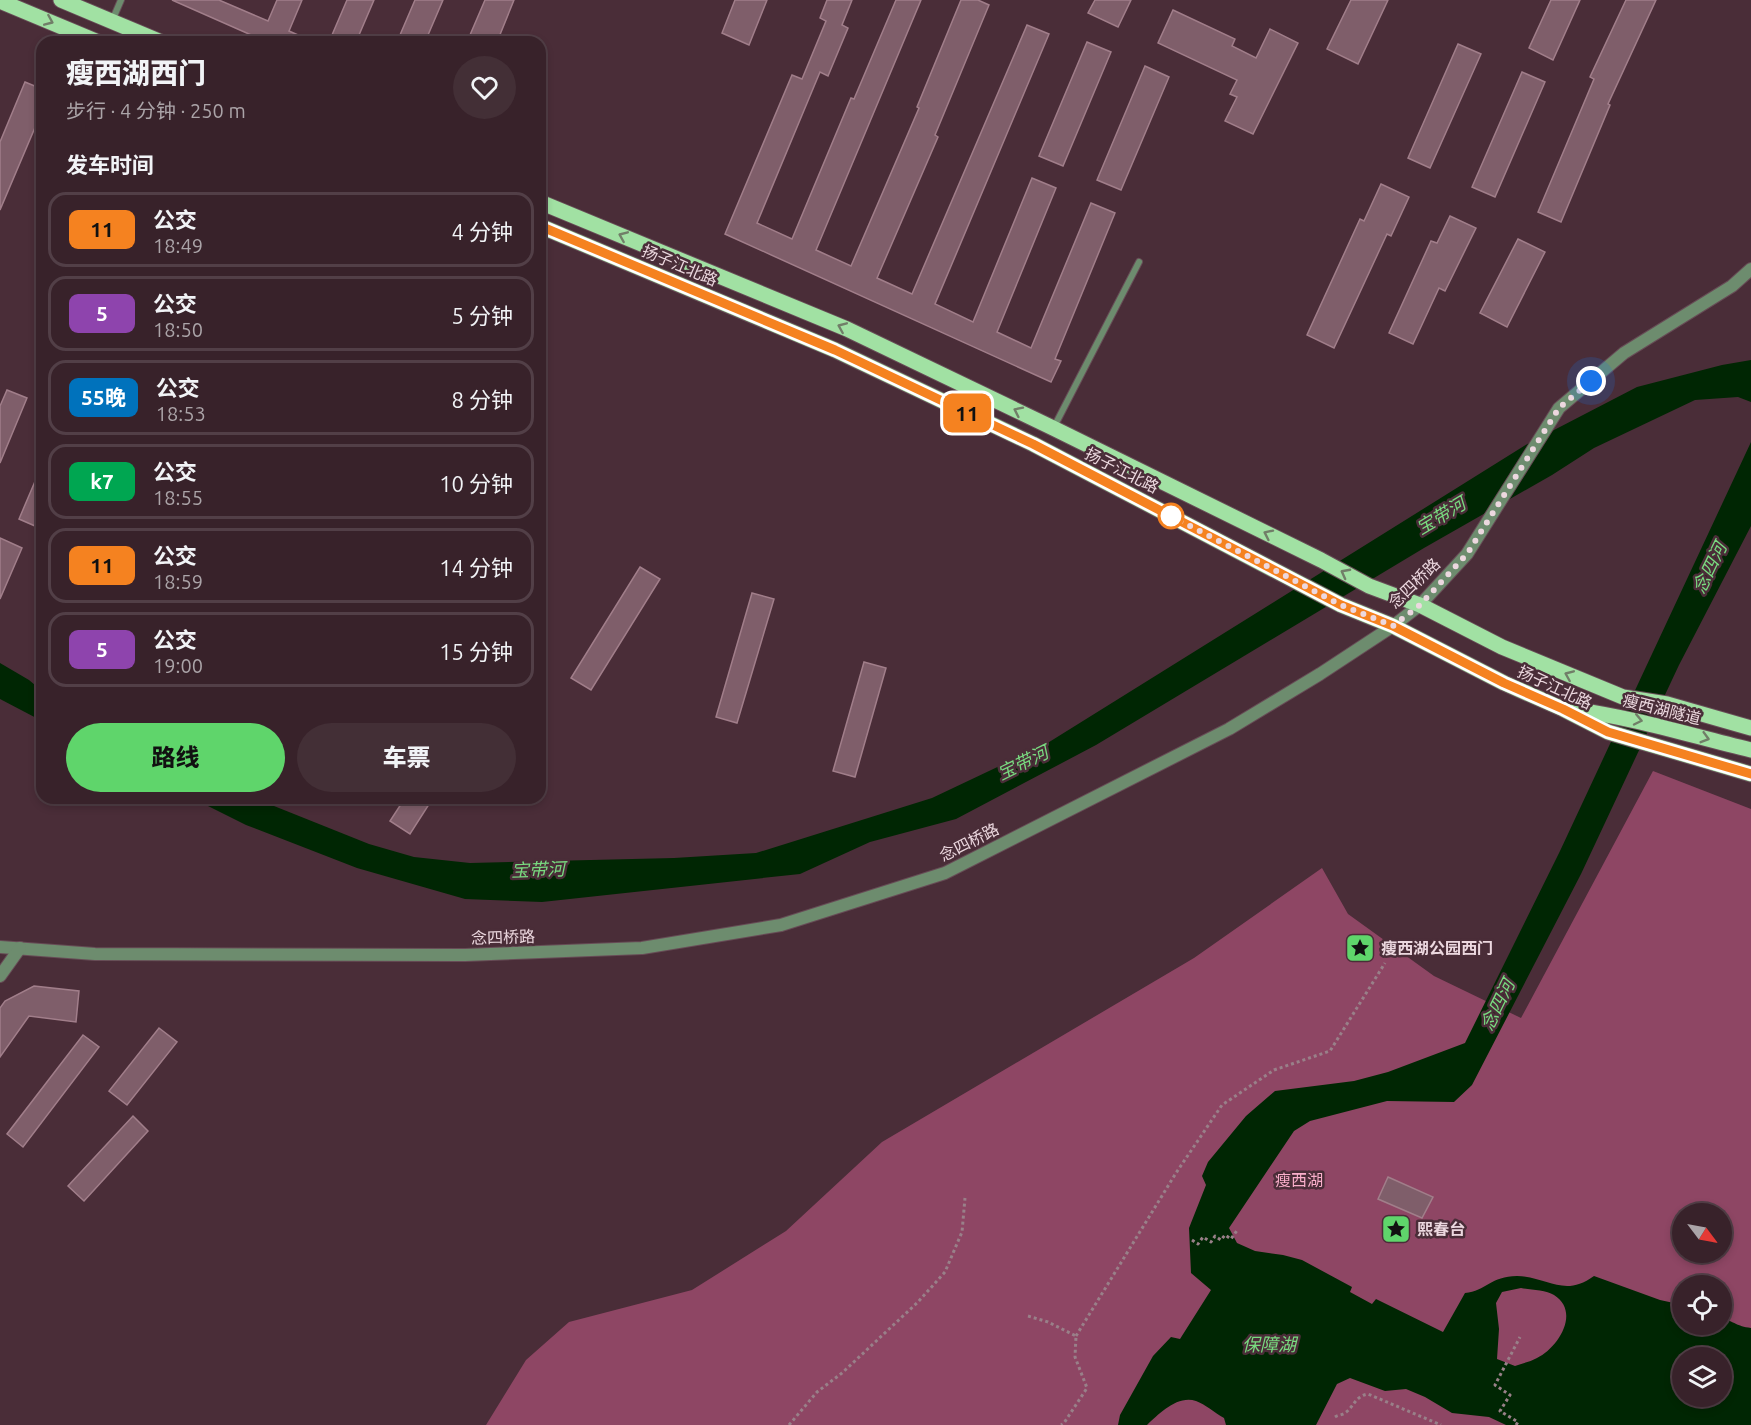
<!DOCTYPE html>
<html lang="zh">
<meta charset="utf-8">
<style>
body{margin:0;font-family:Ubuntu,"Noto Sans SC",sans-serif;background:#432f36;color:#f1f3f6;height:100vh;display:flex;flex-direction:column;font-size:22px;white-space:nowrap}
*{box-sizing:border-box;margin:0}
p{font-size:20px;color:#aba4a8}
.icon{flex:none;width:33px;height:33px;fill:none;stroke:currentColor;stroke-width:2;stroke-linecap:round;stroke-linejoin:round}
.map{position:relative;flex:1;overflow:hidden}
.sheet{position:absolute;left:36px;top:36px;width:510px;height:768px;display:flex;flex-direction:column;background:#38222a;border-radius:18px;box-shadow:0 3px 9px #0003,0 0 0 2px #523f47}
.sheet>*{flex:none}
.badge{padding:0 12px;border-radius:9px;font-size:21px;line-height:39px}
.needle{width:39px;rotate:122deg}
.buttons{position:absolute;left:1672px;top:1203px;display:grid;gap:12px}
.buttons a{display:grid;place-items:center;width:60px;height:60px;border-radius:50%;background:#38222a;box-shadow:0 3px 9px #0003,0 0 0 2px #523f47;font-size:30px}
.you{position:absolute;width:30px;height:30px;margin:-15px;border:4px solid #fff;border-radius:50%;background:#1a73e8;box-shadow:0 0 0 9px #1a73e833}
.map>.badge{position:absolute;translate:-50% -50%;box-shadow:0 0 0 3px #fff}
h2{padding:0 30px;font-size:22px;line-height:54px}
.round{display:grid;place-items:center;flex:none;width:63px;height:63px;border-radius:32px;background:#432f36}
.summary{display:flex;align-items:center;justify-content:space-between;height:102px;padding:0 30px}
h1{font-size:28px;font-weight:800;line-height:45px}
.cta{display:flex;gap:12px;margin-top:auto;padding:12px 30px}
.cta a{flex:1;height:69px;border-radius:36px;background:#5fd56b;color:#111;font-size:24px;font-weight:800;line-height:69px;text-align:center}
.cta a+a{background:#432f36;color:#f1f3f6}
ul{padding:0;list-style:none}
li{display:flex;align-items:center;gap:18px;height:75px;margin:0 12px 9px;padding:0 18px;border:3px solid #523f47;border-radius:18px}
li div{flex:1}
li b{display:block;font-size:22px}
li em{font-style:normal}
li .badge{min-width:66px;font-weight:700;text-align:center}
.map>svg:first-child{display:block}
</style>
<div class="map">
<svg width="1751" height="1425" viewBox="0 0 1751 1425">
<rect width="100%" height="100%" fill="#4a2d38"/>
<!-- green -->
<path fill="#8e4664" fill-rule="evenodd" d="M1653 771 1751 809V1425H486L526 1360 569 1322 692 1290 786 1231 882 1142 1194 958 1322 868 1348 914 1434 976 1521 1018ZM1683 1214H1722V1252H1683ZM1683 1286H1722V1324H1683ZM1683 1358H1722V1396H1683Z"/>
<!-- water -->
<g fill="#002603" fill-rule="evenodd">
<polygon points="1751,360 1751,402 1738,397 1695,400 1594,448 1552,475 1424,548 1096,745 956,819 870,842 800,874 542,902 465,899 357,868 246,825 192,798 254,798 369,844 414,857 470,863 674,858 756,853 932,798 1046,744 1529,443 1637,387 1722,365"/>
<path d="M1751 442V526L1679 665 1581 874 1472 1085 1454 1102 1387 1101 1310 1121 1294 1131 1229 1228 1237 1243 1255 1251 1283 1255 1302 1260 1352 1287 1350 1292 1372 1304 1376 1299 1443 1332 1465 1293C1486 1291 1491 1276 1517 1276 1548 1277 1564 1298 1594 1276L1660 1300 1683 1305V1324H1722V1318C1735 1322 1736 1326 1751 1328V1425H1506L1489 1417 1452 1413 1425 1397 1406 1389 1385 1391 1350 1378 1337 1384 1316 1425H1226L1224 1418C1215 1413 1205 1404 1196 1401 1177 1395 1159 1414 1147 1425H1118L1120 1415 1153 1356 1171 1337 1180 1339 1211 1290 1191 1273 1189 1228 1206 1185 1202 1176 1208 1162 1246 1116 1275 1091 1354 1081 1388 1072 1465 1043 1560 851ZM1521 1288C1531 1290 1546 1290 1554 1295 1581 1312 1558 1348 1537 1358 1530 1362 1522 1363 1515 1366L1497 1359 1499 1329 1496 1303 1502 1292ZM1683 1358H1722V1396H1683Z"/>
<polygon points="0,663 29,680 42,691 42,721 0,699"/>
</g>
<!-- building -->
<g fill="#7f5e6a" stroke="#a17e8a" stroke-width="1.5">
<polygon points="172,0 219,0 268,21 277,0 302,0 289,31 314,42 267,42"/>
<polygon points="347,0 374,0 356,42 329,42"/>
<polygon points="415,0 443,0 425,42 397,42"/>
<polygon points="485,0 514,0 497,42 467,42"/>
<polygon points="735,0 767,0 749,45 722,33"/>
<polygon points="827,0 852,0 842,25 848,28 828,76 820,72 757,223 792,239 851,98 854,99 896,0 921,0 816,250 851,266 919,108 917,107 961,0 978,0 989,5 935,135 938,137 877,278 912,294 1027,25 1049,34 935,304 973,322 1032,178 1056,188 997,332 1031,348 1091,203 1115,213 1055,359 1061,361 1051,382 725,234 792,75 802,79 826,21 820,18"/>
<polygon points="1095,0 1131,0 1118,27 1088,13"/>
<polygon points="1351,0 1388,0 1358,64 1327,49"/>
<polygon points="1551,0 1580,0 1553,60 1529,48"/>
<polygon points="1626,0 1656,0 1608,104 1610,105 1561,222 1538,212 1594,79 1590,77"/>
<polygon points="1173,10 1235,39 1232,46 1256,58 1270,29 1298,43 1253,134 1225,121 1237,97 1230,94 1237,80 1158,43"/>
<polygon points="1087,42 1111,52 1063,166 1039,156"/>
<polygon points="1458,44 1481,54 1430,168 1408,158"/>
<polygon points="1145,66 1169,77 1121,190 1097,180"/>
<polygon points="1522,72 1545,82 1495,197 1472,187"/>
<polygon points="25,82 42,89 42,111 0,210 0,142"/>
<polygon points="1381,184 1409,197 1391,236 1387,234 1334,348 1307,335 1360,219 1364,221"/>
<polygon points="1450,216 1476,228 1445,291 1439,288 1413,344 1389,333 1431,241 1437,243"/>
<polygon points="1518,239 1545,252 1507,327 1480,313"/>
<polygon points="7,390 27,398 0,463 0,406"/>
<polygon points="42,465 42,529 19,519"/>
<polygon points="0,538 22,548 0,599"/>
<polygon points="640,567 660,579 591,690 571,678"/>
<polygon points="752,593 774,599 737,723 716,717"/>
<polygon points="864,662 886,668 855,777 833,771"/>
<polygon points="405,798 433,798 410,834 390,821"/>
<polygon points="34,986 79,991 76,1022 29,1016 0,1057 0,1008 5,1001"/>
<polygon points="159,1028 177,1042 127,1105 109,1091"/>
<polygon points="83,1035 99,1047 23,1147 7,1134"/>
<polygon points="133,1116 148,1131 84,1201 68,1186"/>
<polygon points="1388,1177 1433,1197 1422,1218 1378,1199"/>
</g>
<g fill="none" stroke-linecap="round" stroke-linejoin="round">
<!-- service casing -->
<g stroke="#674c56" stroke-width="8">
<g id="service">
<polyline points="112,21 121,0"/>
<polyline points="1054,427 1139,262"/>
</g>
</g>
<!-- tertiary casing -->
<g stroke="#674c56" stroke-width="14">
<g id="tertiary">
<polyline points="0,947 95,954 465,955 642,948 781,925 945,873 1229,729 1320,674 1393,626 1420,605 1467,554 1559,408 1624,353 1732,286 1751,269"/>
<polyline points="0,976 20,948"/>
</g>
</g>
<!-- primary casing -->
<g stroke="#674c56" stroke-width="17">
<g id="primary">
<polyline points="61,0 161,42"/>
<polyline points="0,1 98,42"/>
<polyline points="540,202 847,329 1053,428 1321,560 1369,586 1420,605 1502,647 1623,697 1667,704 1751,728"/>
<polyline points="540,226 835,350 1033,444 1341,605 1393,626 1504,683 1563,709 1608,732 1751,774"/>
<path d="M1576 710C1636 718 1692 736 1751 750"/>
</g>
</g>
<!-- path -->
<g stroke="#998089" stroke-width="3" stroke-dasharray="3 3" stroke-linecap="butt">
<polyline points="1192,1240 1198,1244 1203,1237 1211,1242 1215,1236 1221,1240 1225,1235 1231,1239 1238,1229"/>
<polyline points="1028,1316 1048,1322 1076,1336 1075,1357 1087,1388 1064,1423 1061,1425"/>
<polyline points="1076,1336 1176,1173 1222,1105 1274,1070 1330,1051 1385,963"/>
<path d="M1335 1417C1338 1415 1342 1415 1345 1413 1354 1407 1355 1396 1368 1394L1441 1425"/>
<polyline points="789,1425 817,1392 842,1373 918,1302 945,1272 962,1232 965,1198"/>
<polyline points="1516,1425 1518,1422 1500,1411 1510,1395 1495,1385 1520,1337"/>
</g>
<!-- service -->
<use href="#service" stroke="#6d8c6e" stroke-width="6"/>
<!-- tertiary -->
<use href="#tertiary" stroke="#6d8c6e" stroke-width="12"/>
<!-- primary -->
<use href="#primary" stroke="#a1e1a3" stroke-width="15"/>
</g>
<!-- one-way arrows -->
<defs><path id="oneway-chevron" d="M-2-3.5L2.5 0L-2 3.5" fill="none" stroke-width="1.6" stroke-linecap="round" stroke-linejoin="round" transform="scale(1.5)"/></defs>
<g stroke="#717e68">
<use href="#oneway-chevron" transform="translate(49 21) rotate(23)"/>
<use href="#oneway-chevron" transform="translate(623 236) rotate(-157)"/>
<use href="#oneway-chevron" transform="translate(842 327) rotate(-157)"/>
<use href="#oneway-chevron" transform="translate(1018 411) rotate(-154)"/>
<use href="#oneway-chevron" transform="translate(1268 534) rotate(-154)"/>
<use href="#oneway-chevron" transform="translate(1345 573) rotate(-152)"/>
<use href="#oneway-chevron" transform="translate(1569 675) rotate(-157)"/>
<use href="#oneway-chevron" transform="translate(1638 720) rotate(12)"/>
<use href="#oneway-chevron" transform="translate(1705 738) rotate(16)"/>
</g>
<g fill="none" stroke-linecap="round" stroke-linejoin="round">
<!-- line casing -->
<g stroke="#fff" stroke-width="14">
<polyline id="line" points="540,226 835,350 1033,444 1341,605 1393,626 1504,683 1563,709 1608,732 1751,774"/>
</g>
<!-- line -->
<use href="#line" stroke="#f58220" stroke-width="9"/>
<!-- walk -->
<polyline stroke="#ecd8df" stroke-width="6" stroke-dasharray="0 10.8" points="1171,516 1341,605 1393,626 1420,605 1467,554 1559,408 1591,381"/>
</g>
<!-- icons -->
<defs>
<g id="sight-square" transform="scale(1.5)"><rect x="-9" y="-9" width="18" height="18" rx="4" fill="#5fd56b" stroke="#4a2d38"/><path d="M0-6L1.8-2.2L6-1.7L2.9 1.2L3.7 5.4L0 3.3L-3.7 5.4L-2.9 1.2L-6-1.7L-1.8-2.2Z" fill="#111"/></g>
</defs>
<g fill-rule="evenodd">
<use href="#sight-square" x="1360" y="948"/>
<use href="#sight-square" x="1396" y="1229"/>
</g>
<!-- markers -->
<circle fill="#fff" stroke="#f58220" stroke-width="3" cx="1171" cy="516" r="12"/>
<g text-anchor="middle" stroke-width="5" stroke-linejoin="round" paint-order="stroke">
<!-- street labels -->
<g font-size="16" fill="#ecd8df" stroke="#4a2d38">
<text transform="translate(680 265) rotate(23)" y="6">扬子江北路</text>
<text transform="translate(1122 470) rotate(27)" y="6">扬子江北路</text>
<text transform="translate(1414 583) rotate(-44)" y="6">念四桥路</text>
<text transform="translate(1555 687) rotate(25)" y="6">扬子江北路</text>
<text transform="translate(1662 709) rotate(14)" y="6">瘦西湖隧道</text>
<text transform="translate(969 842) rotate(-27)" y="6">念四桥路</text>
<text transform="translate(503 937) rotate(-2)" y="6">念四桥路</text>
</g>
<!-- poi labels -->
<g font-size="16" font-weight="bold" fill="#ecd8df" stroke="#4a2d38" text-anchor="start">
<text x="1381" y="954">瘦西湖公园西门</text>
<text x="1417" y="1235">熙春台</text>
</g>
<!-- park labels -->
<g font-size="16" fill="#faafcb" stroke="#4a2d38">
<text x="1299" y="1186">瘦西湖</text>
</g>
<!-- water labels -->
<g font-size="18" font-style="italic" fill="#79db80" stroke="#4a2d38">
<text transform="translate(1441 516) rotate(-31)" y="6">宝带河</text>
<text transform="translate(1710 568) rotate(-64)" y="6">念四河</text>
<text transform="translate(1023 763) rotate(-26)" y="6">宝带河</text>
<text transform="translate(538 870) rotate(-2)" y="6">宝带河</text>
<text transform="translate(1498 1005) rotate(-64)" y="6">念四河</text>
<text x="1269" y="1351">保障湖</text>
</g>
</g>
</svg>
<div class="buttons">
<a><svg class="needle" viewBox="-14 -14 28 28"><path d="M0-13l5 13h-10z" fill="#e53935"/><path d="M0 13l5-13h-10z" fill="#aba4a8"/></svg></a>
<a><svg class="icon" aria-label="locate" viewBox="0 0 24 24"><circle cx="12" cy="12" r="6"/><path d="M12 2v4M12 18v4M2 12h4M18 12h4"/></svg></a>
<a><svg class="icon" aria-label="layers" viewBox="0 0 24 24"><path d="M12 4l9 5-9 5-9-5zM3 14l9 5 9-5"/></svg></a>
</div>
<div class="you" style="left:1591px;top:381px"></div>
<b class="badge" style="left:967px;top:413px;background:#f58220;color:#111">11</b>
<section class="sheet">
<div class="summary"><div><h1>瘦西湖西门</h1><p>步行 · 4 分钟 · 250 m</p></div><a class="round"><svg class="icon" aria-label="heart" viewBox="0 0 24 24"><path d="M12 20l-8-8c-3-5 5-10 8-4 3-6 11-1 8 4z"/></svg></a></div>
<h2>发车时间</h2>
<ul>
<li><span class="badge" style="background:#f58220;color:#111">11</span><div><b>公交</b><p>18:49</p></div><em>4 分钟</em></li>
<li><span class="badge" style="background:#8e44ad;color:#fff">5</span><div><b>公交</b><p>18:50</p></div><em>5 分钟</em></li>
<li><span class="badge" style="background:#0072bc;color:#fff">55晚</span><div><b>公交</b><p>18:53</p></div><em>8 分钟</em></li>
<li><span class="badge" style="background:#00a651;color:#fff">k7</span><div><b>公交</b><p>18:55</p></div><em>10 分钟</em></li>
<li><span class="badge" style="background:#f58220;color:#111">11</span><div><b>公交</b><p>18:59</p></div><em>14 分钟</em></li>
<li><span class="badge" style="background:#8e44ad;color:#fff">5</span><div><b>公交</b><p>19:00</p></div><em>15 分钟</em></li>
</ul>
<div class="cta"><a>路线</a><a>车票</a></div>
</section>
</div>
